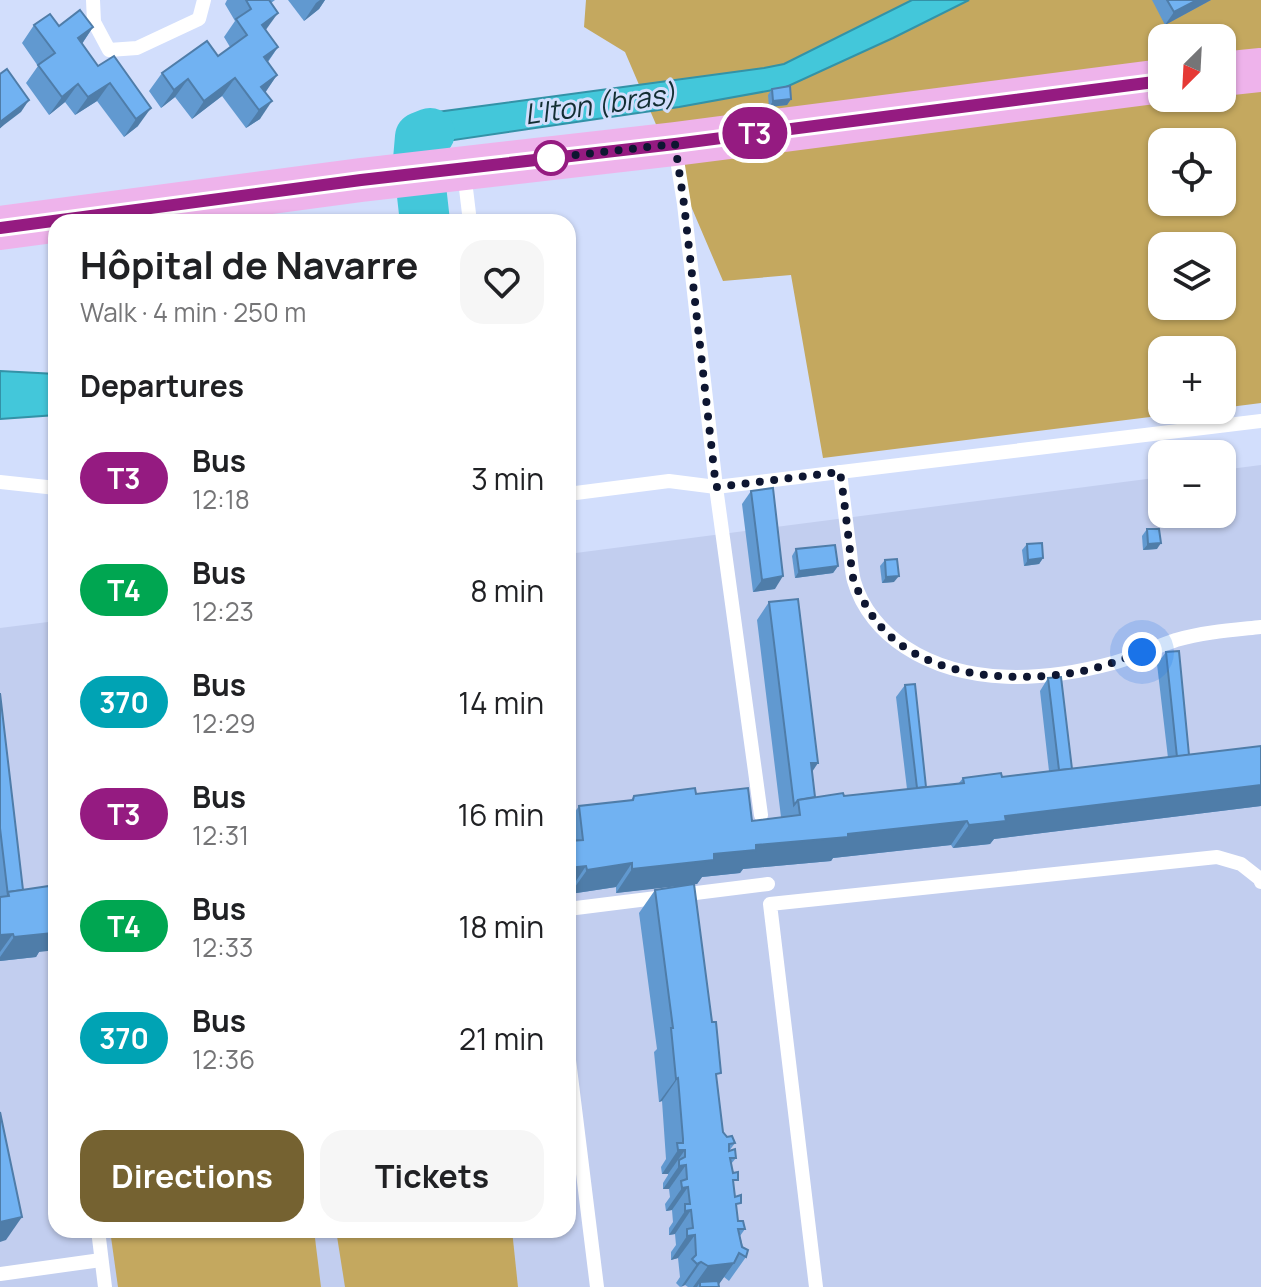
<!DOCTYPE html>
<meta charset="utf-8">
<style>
body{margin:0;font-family:Manrope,sans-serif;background:#f6f6f6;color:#202124;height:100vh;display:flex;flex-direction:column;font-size:30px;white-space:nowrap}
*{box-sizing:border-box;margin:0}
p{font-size:26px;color:#757577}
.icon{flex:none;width:44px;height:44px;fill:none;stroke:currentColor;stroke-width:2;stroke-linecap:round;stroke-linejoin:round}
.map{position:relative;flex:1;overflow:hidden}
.sheet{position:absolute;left:48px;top:214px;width:528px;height:1024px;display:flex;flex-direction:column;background:#fff;border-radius:24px;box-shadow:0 2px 6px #0004}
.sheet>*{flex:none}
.badge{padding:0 16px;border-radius:26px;font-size:28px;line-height:52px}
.needle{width:52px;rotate:204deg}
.controls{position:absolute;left:1148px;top:24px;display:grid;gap:16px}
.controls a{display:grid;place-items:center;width:88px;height:88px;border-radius:16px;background:#fff;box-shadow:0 2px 6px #0004;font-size:40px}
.you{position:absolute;width:40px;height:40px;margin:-20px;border:6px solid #fff;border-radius:50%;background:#1a73e8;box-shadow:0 0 0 12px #1a73e833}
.map>.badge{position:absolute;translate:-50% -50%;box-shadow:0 0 0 4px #fff}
h2{padding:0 32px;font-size:30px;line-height:72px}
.round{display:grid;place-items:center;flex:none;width:84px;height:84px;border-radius:24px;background:#f6f6f6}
.head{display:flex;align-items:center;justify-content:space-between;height:136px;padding:0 32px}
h1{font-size:38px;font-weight:700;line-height:60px}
.cta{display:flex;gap:16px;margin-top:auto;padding:16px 32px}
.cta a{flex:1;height:92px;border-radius:24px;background:#756231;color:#fff;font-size:32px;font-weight:700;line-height:92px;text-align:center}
.cta a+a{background:#f6f6f6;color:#202124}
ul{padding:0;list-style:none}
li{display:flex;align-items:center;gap:24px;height:112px;padding:0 32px}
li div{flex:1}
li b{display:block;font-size:30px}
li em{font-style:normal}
li .badge{min-width:88px;font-weight:700;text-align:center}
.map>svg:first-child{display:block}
</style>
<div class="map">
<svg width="1261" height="1287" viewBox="0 0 1261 1287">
<rect width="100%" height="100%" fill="#d2defc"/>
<!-- built -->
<polygon fill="#c2ceef" points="1261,465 1261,1287 0,1287 0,628 56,621 56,1230 568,1230 568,554 1162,477 1162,514 1222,514 1222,470"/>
<!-- green -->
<g fill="#c4a85f" fill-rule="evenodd">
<path d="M586 0H1261V403L1222 408V350H1162V410H1206L823 458 791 275 723 281 625 52 584 27ZM1162 38H1222V98H1162ZM1162 142H1222V202H1162ZM1162 246H1222V306H1162Z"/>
<polygon points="110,1230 314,1230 321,1287 118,1287"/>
<polygon points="336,1230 512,1230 518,1287 345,1287"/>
</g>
<!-- water -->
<g fill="#43c7da" stroke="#3392a7" stroke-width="2">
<polygon points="912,0 969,0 893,38 784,88 679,107 433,143 433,158 407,161 401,141 422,114 764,68 784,64"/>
<polygon points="435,200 438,222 410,222 408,203"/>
<polygon points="0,371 56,374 56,415 0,419"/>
</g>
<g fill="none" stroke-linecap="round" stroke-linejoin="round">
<!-- river -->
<polyline stroke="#43c7da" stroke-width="50" points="425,222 418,160 420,137 430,133"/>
<!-- lane -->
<g stroke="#fff" stroke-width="14">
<polyline points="93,0 94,22 109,50 137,48 199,19 204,0"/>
<polyline points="464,172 470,222"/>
<path d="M840 472C843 496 846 520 849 545 851 556 851 570 854 581 862 609 882 632 905 647 966 687 1046 681 1113 663 1135 657 1155 647 1176 640 1204 632 1233 630 1261 627"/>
<polyline points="0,482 56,488"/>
<polyline points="568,494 669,481 716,487 684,204 675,147"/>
<polyline points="761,815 716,487 1261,421"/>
<polyline points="568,909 768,884"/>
<polyline points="568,1052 597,1287"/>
<polyline points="98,1230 105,1287"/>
<polyline points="0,1274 101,1260"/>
<polyline points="816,1287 770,904 1217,857 1241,864 1260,879 1261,882"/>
</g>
<!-- primary -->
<g stroke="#eeb3eb" stroke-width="44">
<polyline points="1222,74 1261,70"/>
<polyline points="0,228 361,180 675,144 1162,81"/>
</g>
</g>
<!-- wall -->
<g fill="#6199d0">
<polygon points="227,0 275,0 271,3 266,30 278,47 268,62 277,75 265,92 260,119 246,128 222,96 192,119 175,97 161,108 149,91 162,73 218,56 230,47 224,37 235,21 225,4"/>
<polygon points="288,0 325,0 319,9 304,21"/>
<polygon points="1152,0 1211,0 1165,25"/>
<polygon points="34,25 93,27 82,44 98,66 114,56 138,126 124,137 97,101 75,115 65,102 49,115 26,83 38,66 22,43"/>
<polygon points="772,89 791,99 787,105 769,107 768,95"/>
<polygon points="751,491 775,589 753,592 742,504"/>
<polygon points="1147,529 1157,549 1143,550 1142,536"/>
<polygon points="1027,544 1043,558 1039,564 1024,566 1022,550"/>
<polygon points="796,549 838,566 833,573 795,578 792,556"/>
<polygon points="885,560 894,582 882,583 880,566"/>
<polygon points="769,602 812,772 815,797 844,796 907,789 896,697 905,685 926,787 958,784 963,778 1002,777 1049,771 1040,691 1048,678 1072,769 1168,758 1157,664 1166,652 1189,755 1261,746 1261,806 994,839 990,844 953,848 951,845 833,858 831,861 743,869 740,873 702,877 697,884 694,884 723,1132 735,1143 729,1151 736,1158 731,1164 738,1221 745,1229 740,1236 746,1257 729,1281 724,1277 718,1285 719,1287 688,1287 685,1285 680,1287 676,1283 680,1277 678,1258 671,1260 671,1252 676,1245 675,1234 669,1235 669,1228 673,1222 672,1210 666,1211 665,1204 670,1197 669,1189 663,1189 663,1183 668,1175 668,1174 662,1174 661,1167 666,1159 662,1101 659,1102 654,1052 657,1049 639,913 655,890 689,884 616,893 616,887 570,894 570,890 568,890 568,822 579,806 631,800 634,796 696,794 752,821 781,817 757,620"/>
<polygon points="0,693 23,890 39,952 36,957 0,961"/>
</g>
<!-- shaded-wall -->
<g fill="#4f7da9">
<polygon points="320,0 325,0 319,9 304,21 316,3"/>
<polygon points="1197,0 1211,0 1165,25 1174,12"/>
<polygon points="278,13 265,31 262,25"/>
<polygon points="93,27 81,45 78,38"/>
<polygon points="278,47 265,65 264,57"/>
<polygon points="277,75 265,93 261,87"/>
<polygon points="235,78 222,96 192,119 204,101"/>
<polygon points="188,79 175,97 161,108 174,90"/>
<polygon points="110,83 97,101 75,115 88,97"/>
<polygon points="78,84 65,102 49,115 62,97"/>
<polygon points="791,99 787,105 769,107 773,101"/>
<polygon points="29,100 21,112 0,128 0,122"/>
<polygon points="272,101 260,119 246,128 259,110"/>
<polygon points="151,108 138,126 124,137 136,119"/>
<polygon points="1161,543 1157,549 1143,550 1148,544"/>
<polygon points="1043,558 1039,564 1024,566 1028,560"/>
<polygon points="838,566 833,573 795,578 799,571"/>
<polygon points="783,576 775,589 753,592 762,580"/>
<polygon points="899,576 894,582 882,583 886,577"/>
<polygon points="811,763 818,763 806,781"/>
<polygon points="1261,785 1261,806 994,839 990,844 953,848 969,825 1005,816"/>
<polygon points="967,821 951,845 833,858 831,861 743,869 740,873 702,877 697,884 616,893 632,869 714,854 756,845"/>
<polygon points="632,863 616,887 570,894 587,870"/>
<polygon points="586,866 570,890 568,890 568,868"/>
<polygon points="56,929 56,950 39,952 36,957 0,961 0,957 14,937"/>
<polygon points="13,934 0,952 0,935"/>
<polygon points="678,1078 662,1101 659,1102 676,1079"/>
<polygon points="678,1150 685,1150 668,1174 662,1174"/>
<polygon points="686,1165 669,1189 663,1189 679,1166"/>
<polygon points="688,1187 672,1210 666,1211 682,1188"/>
<polygon points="691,1210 675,1234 669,1235 685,1211"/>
<polygon points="22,1217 6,1240 0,1242 0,1222"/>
<polygon points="695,1235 678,1258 671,1260 687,1236"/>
<polygon points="701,1262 685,1285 681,1287 697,1264"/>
<polygon points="734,1263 717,1287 700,1282 697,1287 693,1287 708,1266"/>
</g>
<!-- building -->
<g fill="#71b2f2" stroke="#4f7da9" stroke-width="2">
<polygon points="246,0 269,0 278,13 262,25 278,47 264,57 277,75 261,87 272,101 259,110 235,78 204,101 188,79 174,90 162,73 207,41 218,56 247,35 236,19 251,9"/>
<polygon points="1167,0 1197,0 1174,12"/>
<polygon points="80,10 93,27 78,38 98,66 114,56 151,108 136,119 110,83 88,97 78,84 62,97 38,65 55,53 34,25 50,14 59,26"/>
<polygon points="7,69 29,100 0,122 2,125 0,127 0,74"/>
<polygon points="790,86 791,99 773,101 772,89"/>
<polygon points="773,488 783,576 762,580 751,491"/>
<polygon points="1147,529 1159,529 1161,543 1148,544"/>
<polygon points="1042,543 1043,558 1028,560 1027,544"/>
<polygon points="835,545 838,566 799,571 796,549"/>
<polygon points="897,559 899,576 886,577 885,560"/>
<polygon points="798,599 818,763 811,763 815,797 798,800 794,805 769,602"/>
<polygon points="1179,651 1189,755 1177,757 1166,652"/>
<polygon points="1061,677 1072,769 1059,770 1048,678"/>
<polygon points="915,684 926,787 917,788 905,685"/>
<polygon points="0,693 23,890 8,892 8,896 0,828"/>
<polygon points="1261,746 1261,785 1005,816 1006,821 969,825 967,821 848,834 848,837 756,845 756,850 714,854 714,860 632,869 632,863 587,870 586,866 568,868 568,841 583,840 579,806 633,800 634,796 695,788 696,794 748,788 752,821 800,815 798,800 843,793 844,796 964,783 963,778 1001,773 1002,777"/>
<polygon points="694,884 712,1022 716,1022 721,1073 716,1074 723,1132 727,1137 732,1136 735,1143 729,1144 729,1151 735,1149 736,1158 730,1158 733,1173 738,1172 738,1180 733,1180 735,1197 741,1195 741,1203 736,1204 738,1221 743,1221 745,1229 738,1229 742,1247 748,1250 746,1257 739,1253 734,1263 708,1266 701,1262 697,1264 692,1259 696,1255 695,1235 687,1236 687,1229 693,1228 691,1210 685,1211 685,1204 690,1204 688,1187 682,1188 681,1181 687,1179 686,1165 679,1166 679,1160 685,1157 685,1150 678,1150 677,1143 683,1143 683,1139 678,1078 676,1079 671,1028 673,1028 655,890"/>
<polygon points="49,886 49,890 56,890 56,929 53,929 53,933 14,937 13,934 0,935 0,897 9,896 8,892"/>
<polygon points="0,1112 22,1217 0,1222"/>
<polygon points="718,1281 719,1287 700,1287 700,1282"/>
</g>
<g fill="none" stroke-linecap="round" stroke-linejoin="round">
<!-- line casing -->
<g stroke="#fff" stroke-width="18">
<polyline id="line" points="0,228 361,180 675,144 1162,81"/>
</g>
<!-- line -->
<use href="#line" stroke="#951b81" stroke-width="12"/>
<!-- walk -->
<path stroke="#0e1631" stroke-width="8" stroke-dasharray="0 14.4" d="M551 158H549L675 144 684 204 716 487 840 472C844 498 847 525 850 551 851 561 851 572 854 581 856 587 859 593 862 598 898 675 997 684 1072 673 1096 669 1119 661 1142 652"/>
</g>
<!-- markers -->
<circle fill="#fff" stroke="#951b81" stroke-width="4" cx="551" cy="158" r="16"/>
<g text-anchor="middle" stroke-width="6" stroke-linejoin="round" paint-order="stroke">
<!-- water labels -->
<g font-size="28" font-style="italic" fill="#122e33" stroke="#d2defc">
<text transform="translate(600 104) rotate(-8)" y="10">L'Iton (bras)</text>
</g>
</g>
</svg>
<div class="controls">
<a><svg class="needle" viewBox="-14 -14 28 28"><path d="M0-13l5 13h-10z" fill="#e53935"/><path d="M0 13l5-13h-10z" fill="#757577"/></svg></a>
<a><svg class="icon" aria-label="locate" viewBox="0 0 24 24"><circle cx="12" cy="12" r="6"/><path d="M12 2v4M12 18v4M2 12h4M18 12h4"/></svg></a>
<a><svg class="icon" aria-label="layers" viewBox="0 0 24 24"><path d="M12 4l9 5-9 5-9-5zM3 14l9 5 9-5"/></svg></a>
<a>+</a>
<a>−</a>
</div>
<div class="you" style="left:1142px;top:652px"></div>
<b class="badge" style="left:755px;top:133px;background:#951b81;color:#fff">T3</b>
<section class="sheet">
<div class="head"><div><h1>Hôpital de Navarre</h1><p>Walk · 4 min · 250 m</p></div><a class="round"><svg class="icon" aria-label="heart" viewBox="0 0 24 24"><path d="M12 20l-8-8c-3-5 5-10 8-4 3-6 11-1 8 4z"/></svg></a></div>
<h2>Departures</h2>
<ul>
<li><span class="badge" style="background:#951b81;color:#fff">T3</span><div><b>Bus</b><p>12:18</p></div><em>3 min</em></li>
<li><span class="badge" style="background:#00a651;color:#fff">T4</span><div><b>Bus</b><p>12:23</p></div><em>8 min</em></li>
<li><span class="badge" style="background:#00a3b4;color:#fff">370</span><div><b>Bus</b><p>12:29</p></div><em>14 min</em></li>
<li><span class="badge" style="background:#951b81;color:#fff">T3</span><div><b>Bus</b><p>12:31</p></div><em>16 min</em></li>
<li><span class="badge" style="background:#00a651;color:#fff">T4</span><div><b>Bus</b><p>12:33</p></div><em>18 min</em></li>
<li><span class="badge" style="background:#00a3b4;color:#fff">370</span><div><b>Bus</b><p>12:36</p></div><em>21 min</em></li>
</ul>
<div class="cta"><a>Directions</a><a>Tickets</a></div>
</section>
</div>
